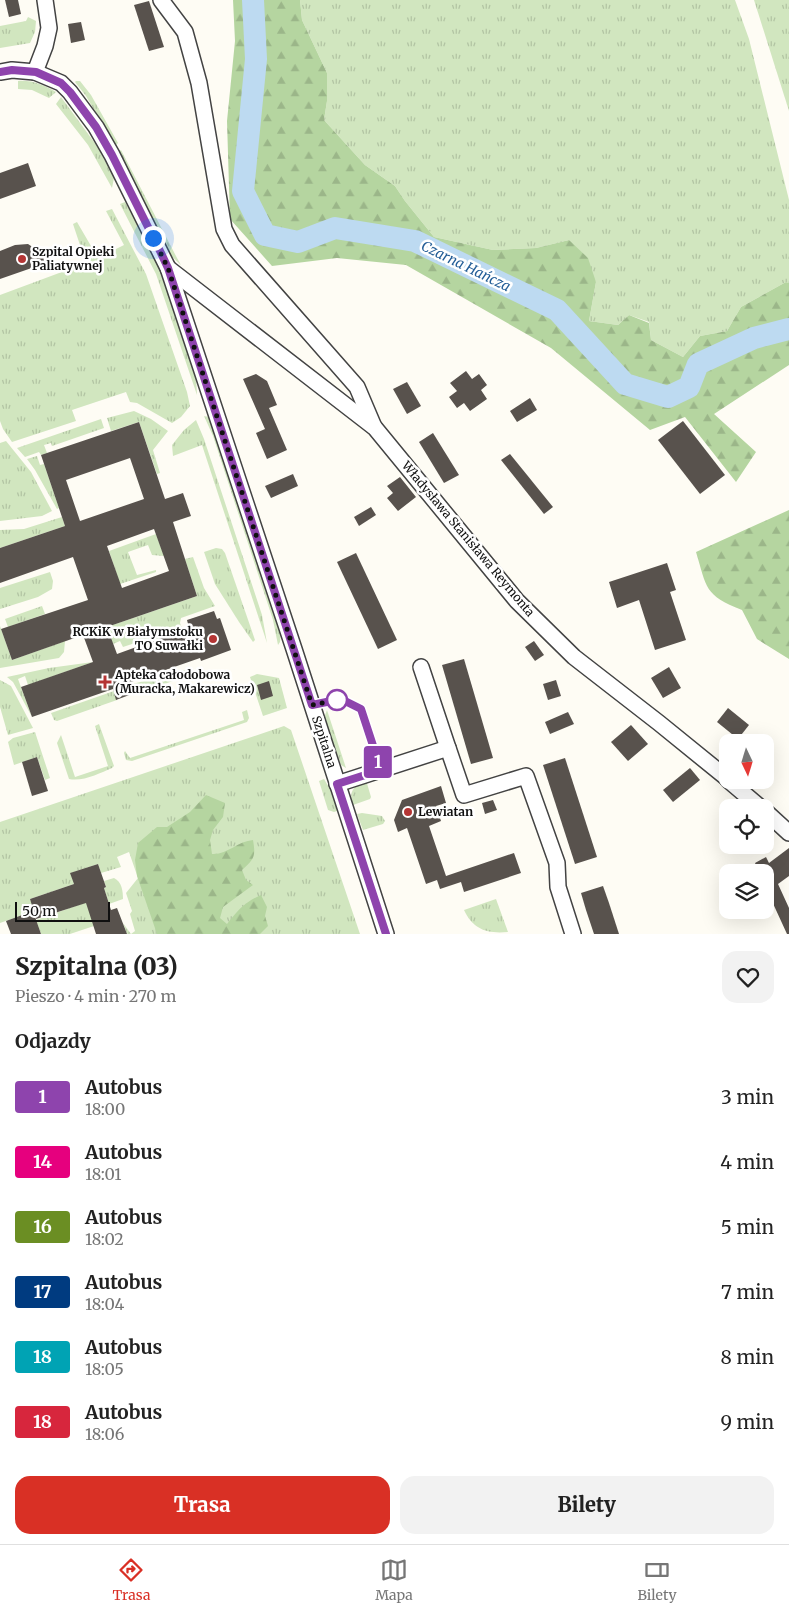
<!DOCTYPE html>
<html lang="pl">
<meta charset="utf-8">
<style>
body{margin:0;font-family:Merriweather,serif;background:#f2f2f2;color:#222;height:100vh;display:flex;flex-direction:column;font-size:19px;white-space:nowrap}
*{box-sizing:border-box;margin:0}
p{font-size:16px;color:#767676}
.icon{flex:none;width:28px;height:28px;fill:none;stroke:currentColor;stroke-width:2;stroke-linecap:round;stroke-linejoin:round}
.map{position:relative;height:934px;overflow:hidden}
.drawer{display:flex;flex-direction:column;background:#fff;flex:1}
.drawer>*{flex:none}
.badge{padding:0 10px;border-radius:4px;font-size:18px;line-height:32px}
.needle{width:32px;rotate:176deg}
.buttons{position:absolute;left:719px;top:734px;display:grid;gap:10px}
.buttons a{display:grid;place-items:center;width:55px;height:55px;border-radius:10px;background:#fff;box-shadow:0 5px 20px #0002;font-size:25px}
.scale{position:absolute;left:15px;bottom:12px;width:95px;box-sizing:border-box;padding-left:5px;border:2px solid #101010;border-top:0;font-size:14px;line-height:18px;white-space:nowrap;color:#101010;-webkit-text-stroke:4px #fff;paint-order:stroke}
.you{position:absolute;width:25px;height:25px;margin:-12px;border:4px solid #fff;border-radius:50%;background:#1a73e8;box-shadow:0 0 0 8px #1a73e833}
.map>.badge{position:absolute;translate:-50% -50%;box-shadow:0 0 0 2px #fff}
h2{padding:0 15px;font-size:19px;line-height:45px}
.round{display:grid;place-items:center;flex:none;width:52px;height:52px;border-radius:15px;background:#f2f2f2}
.summary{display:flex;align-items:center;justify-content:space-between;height:85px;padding:0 15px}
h1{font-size:24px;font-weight:800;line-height:38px}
.cta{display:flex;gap:10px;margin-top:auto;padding:10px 15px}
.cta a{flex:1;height:58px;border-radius:15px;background:#d93025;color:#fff;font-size:20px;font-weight:800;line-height:58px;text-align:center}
.cta a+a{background:#f2f2f2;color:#222}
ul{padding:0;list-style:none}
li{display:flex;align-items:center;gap:15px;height:65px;padding:0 15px}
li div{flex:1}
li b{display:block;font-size:19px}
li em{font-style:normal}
li .badge{min-width:55px;font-weight:700;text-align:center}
.tabs{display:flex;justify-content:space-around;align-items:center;height:70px;border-top:1px solid #e0e0e0;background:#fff;font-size:14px;color:#767676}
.tabs a{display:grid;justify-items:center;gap:2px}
.tabs .selected{color:#d93025}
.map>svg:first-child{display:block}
</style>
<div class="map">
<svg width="789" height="934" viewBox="0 0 789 934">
<defs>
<pattern id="grass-tufts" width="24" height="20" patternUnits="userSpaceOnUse" patternTransform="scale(1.25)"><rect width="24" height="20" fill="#d1e6bf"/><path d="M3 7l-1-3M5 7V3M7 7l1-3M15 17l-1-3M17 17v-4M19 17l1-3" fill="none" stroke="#b2c4a3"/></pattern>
<pattern id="forest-firs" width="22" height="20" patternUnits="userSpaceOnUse" patternTransform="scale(1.25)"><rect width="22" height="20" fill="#b5d5a0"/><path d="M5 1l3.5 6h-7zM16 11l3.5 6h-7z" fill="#9bb689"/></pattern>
</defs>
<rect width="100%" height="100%" fill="#fefcf4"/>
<!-- grass -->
<g fill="url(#grass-tufts)">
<polygon points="300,0 735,0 749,39 789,200 789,283 786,282 741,307 727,331 700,336 683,357 651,340 649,322 629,315 618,325 589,321 596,282 569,240 536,248 493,250 434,237 405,201 395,186 365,165 324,120 327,101 327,73 302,20"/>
<polygon points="754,0 789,0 789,111"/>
<polygon points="28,17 36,21 35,32 30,43 0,48 0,26 26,21"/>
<path d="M18 81C32 80 44 85 56 92L49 98 32 90 18 89Z"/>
<polygon points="76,81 80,81 91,95 118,143 115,146 86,96 75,82"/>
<polygon points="61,97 97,146 114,178 112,188 88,145 56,104"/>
<polygon points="121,150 177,258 181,265 169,254 118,152"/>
<polygon points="125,202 150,247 168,291 196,377 197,395 156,274 120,204"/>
<polygon points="112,209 146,274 187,392 190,406 181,417 172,423 137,403 130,402 126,392 72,410 76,421 12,442 3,429 0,421 0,295 86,263 73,224 77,222 98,258 124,245 106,211"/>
<polygon points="134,411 151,419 168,431 153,450 160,473 157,474 139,422 111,431 107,418"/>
<polygon points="204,416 209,417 281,633 280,642 278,645 273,620 213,436"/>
<polygon points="101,419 104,428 52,446 51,443 44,445 47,453 41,455 39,452 25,457 17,448"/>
<polygon points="196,420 204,439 262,615 267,643 202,445 173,456 172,445 184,430"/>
<polygon points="6,441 31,472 52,511 42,516 0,521 0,443"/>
<polygon points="37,456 40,465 44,464 59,508 57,509 35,470 27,459"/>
<polygon points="62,517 65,526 0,548 0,530 24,529"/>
<polygon points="156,534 164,556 152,555 148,545 128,552 137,575 156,570 156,572 120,584 109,551"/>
<polygon points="216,548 222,549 225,553 255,640 253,642 239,622 215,584 204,552"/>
<polygon points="193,557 204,588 215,606 181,618 180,623 183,631 139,646 138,642 123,647 120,641 113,644 107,627 197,596 185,559"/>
<polygon points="50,572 53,581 52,589 38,597 0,609 0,588"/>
<polygon points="42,606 45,614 8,627 5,619"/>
<polygon points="0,626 12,660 65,641 64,652 59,658 0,668"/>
<polygon points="93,662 28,685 25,676 18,679 32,717 13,682 7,677 49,668"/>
<polygon points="189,669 190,675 133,695 129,685"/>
<polygon points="257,674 279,678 287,708 263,716 250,677"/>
<polygon points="0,680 11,686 33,728 8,735 0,707"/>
<polygon points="114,691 117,700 57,721 54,720 51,713"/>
<polygon points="247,710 249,718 247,722 132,761 126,760 124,753 125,751 130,758 244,720 242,712"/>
<polygon points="327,710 346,768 341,765 338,757 324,718"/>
<path d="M99 724 114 766 112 768C100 773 83 782 69 779L57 743 61 735 75 777 108 766 95 726Z"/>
<polygon points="284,726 291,730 360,934 127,934 123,923 131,934 135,931 130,914 132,911 126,893 138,878 129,852 117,857 121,867 101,873 98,864 71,873 74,884 30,899 34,911 0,923 0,822"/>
<polygon points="35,732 50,778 45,780 37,757 14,765 8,742 13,738"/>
<polygon points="324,779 336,799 340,810 334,812 328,810 319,781"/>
<path d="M366 780 371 797 370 799 353 805C348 792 354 785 366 780Z"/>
<polygon points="362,813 382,816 385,821 383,824 363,830 357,814"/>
<path d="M114 878C122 882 123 891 123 899L109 904 104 888 106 887 104 881Z"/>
<path d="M496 899 508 932C486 934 473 929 464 910Z"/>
<polygon points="87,902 94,926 70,934 41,934 36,920"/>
</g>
<!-- forest -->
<g fill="url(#forest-firs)">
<polygon points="233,0 300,0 302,20 327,73 327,101 324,120 365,165 395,186 405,201 434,237 493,250 536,248 569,240 588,258 596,282 589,321 618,325 629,315 649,323 651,340 683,357 700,336 727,331 741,307 786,282 789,283 789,365 714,414 756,452 736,482 685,417 650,430 551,348 406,265 337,258 272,266 230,219 227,121 235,41"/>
<path d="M789 510V659L757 639 742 610C704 595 707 588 696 552Z"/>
<path d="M206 795 225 803 223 817 213 830 210 840 212 854C227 855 238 841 253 840 256 857 254 859 242 870L246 880 253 885 223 907 220 918 227 924C238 910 245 902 261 895L267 907 265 916 268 926 260 934H157L137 876 135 860 138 843 157 827H167L190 812Z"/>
</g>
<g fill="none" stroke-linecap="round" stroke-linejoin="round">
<!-- river -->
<polyline stroke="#bddaf1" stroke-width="22" points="253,0 256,59 243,191 265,235 298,242 335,228 415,241 557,310 625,384 668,397 689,387 698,364 754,338 789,329"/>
</g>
<!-- building -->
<g fill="#58524d" fill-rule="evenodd">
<polygon points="5,0 18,0 21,14 9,17"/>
<polygon points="149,1 164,47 149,51 134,5"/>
<polygon points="81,22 85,40 71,43 68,24"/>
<polygon points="28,163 36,186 0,199 0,173"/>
<polygon points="28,244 43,254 46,263 0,279 0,251 15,245"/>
<polygon points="466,371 472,379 479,374 487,385 481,390 487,399 470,411 464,403 457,408 449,397 457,391 450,383"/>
<polygon points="256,374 267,381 277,405 269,408 287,450 267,459 256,433 265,429 243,379"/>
<polygon points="407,382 421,406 407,414 393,389"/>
<polygon points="530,398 537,410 517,422 510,411"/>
<polygon points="683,421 725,475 700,494 658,440"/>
<path d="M139 422 165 499 183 493 191 516 173 522 197 596 107 627 117 654 189 628 187 620 214 611 217 619 220 618 231 650 201 661 200 658 128 683 132 694 116 700 113 689 32 717 21 687 93 662 83 635 12 660 1 629 88 600 73 557 0 583V548L65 526 41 455ZM130 458 144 499 80 521 66 480ZM154 529 169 571 122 588 107 546Z"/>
<polygon points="433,433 459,475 444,483 419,442"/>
<polygon points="510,454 553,507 544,514 501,460"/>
<polygon points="293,474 298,486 271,498 265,486"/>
<polygon points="400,477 416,497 398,511 387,498 393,493 387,486"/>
<polygon points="371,507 376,515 359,526 354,517"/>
<polygon points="356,553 397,640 378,649 337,562"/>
<polygon points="667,563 676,590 670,592 686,640 655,650 639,600 617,608 609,582"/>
<polygon points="534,641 544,655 535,661 525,647"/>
<polygon points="464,659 493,758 471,764 442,665"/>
<polygon points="669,667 681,688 663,698 651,678"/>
<polygon points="556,680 561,696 548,700 543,684"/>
<polygon points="269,681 273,696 261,700 257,685"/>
<polygon points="728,708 749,725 738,739 717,722"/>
<polygon points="568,712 574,724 550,734 545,722"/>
<polygon points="631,725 648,744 628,761 611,742"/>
<polygon points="37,757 48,791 32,796 22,762"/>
<polygon points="565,758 597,857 575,864 543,765"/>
<polygon points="690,768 700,780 673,802 663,790"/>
<polygon points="441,786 446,803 436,806 441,821 429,826 446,876 514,853 521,873 464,892 461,882 440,889 437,880 426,884 407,828 398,832 394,820 402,800"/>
<polygon points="493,800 497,810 485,814 482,803"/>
<polygon points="789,848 789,876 778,884 789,908 789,934 787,934 765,886 765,872 759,872 755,863 766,857 769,863"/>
<polygon points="98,864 106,887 104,888 111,910 117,908 127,934 96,934 86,903 36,919 30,899 74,884 70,873"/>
<polygon points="603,886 609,903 619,934 594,934 586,910 581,893"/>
<polygon points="33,911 41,934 11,934 6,921"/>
</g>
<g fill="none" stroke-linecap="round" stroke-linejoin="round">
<!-- minor casing -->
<g stroke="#434343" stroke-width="18">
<g id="minor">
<polyline points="161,0 185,32 199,83 224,229 232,245 357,387 374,427"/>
<polyline points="0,72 12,70 35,72 61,83 70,92 96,127 112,155 168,268 294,649 386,934"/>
<polyline points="35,72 45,46 49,28 45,0"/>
<polyline points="168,268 375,428 517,601 574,657 659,723 728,779"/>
<polyline points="421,667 448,748"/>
<polyline points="728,780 761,808"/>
<polyline points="337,784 448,748 464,795 526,776 557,863 558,887 573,934"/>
<polyline points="765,811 789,833"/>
</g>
</g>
<!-- minor -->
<use href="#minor" stroke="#fff" stroke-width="15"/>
</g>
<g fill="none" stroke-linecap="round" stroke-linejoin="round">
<!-- line casing -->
<g stroke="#fff" stroke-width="11">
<polyline id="line" points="0,72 12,70 36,72 61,83 70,92 96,127 112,155 161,253 168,268 312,705 341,699 361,709 381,770 337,784 386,934"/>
</g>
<!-- line -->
<use href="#line" stroke="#8e44ad" stroke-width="8"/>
<!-- walk -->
<polyline stroke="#101010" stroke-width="5" stroke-dasharray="0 9" points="153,238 168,268 312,705 337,700"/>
</g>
<!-- markers -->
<g fill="#b43534" stroke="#fff" stroke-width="2">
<circle cx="22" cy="259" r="5"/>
<circle cx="213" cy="639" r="5"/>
<path d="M102.5 674.5h5v5h5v5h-5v5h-5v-5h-5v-5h5z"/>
<circle cx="408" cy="812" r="5"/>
</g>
<circle fill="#fff" stroke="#8e44ad" stroke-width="2.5" cx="337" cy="700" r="10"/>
<g text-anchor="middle" stroke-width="5" stroke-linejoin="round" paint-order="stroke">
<!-- poi labels -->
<g font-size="12" font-weight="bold" fill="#101010" stroke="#fff" text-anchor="start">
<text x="32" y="256">Szpital Opieki<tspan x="32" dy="14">Paliatywnej</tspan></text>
<text x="203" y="636" text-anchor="end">RCKiK w Białymstoku<tspan x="203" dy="14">TO Suwałki</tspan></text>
<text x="115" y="679">Apteka całodobowa<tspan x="115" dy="14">(Muracka, Makarewicz)</tspan></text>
<text x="418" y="816">Lewiatan</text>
</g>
<!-- street labels -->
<g font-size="12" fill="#101010" stroke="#fff">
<text transform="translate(468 539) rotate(50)" y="4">Władysława Stanisława Reymonta</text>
<text transform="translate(324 742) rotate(72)" y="4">Szpitalna</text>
</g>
<!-- water labels -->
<g font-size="14" font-style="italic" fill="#245e97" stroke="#fff">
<text transform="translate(466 266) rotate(26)" y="5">Czarna Hańcza</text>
</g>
</g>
</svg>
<div class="buttons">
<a><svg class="needle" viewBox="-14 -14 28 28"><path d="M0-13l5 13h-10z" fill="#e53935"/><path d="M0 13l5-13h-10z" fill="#767676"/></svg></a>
<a><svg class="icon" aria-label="locate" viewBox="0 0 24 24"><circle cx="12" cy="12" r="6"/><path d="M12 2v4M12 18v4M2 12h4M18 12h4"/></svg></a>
<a><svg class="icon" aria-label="layers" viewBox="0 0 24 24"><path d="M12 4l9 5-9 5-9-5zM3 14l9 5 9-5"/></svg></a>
</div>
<div class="scale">50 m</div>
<div class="you" style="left:153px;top:238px"></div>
<b class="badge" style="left:378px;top:762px;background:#8e44ad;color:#fff">1</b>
</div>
<section class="drawer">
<div class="summary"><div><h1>Szpitalna (03)</h1><p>Pieszo · 4 min · 270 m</p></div><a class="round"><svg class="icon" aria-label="heart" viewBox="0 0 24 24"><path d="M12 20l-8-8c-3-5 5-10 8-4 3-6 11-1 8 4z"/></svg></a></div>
<h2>Odjazdy</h2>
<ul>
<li><span class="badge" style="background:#8e44ad;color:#fff">1</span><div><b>Autobus</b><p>18:00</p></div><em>3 min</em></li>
<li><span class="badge" style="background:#e6007e;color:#fff">14</span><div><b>Autobus</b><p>18:01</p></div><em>4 min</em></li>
<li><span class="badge" style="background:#6b8e23;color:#fff">16</span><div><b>Autobus</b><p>18:02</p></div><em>5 min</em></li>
<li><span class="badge" style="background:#003b80;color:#fff">17</span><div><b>Autobus</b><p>18:04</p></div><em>7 min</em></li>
<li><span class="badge" style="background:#00a3b4;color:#fff">18</span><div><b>Autobus</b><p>18:05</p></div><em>8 min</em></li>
<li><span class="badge" style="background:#d7263d;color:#fff">18</span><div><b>Autobus</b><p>18:06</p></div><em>9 min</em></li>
</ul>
<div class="cta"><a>Trasa</a><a>Bilety</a></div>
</section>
<nav class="tabs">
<a class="selected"><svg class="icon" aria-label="directions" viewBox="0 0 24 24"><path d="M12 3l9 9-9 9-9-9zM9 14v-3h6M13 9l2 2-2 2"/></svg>Trasa</a>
<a><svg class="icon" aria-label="map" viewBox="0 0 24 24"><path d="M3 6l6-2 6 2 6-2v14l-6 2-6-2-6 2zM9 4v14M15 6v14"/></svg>Mapa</a>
<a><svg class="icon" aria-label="tickets" viewBox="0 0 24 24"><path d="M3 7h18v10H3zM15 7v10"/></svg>Bilety</a>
</nav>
